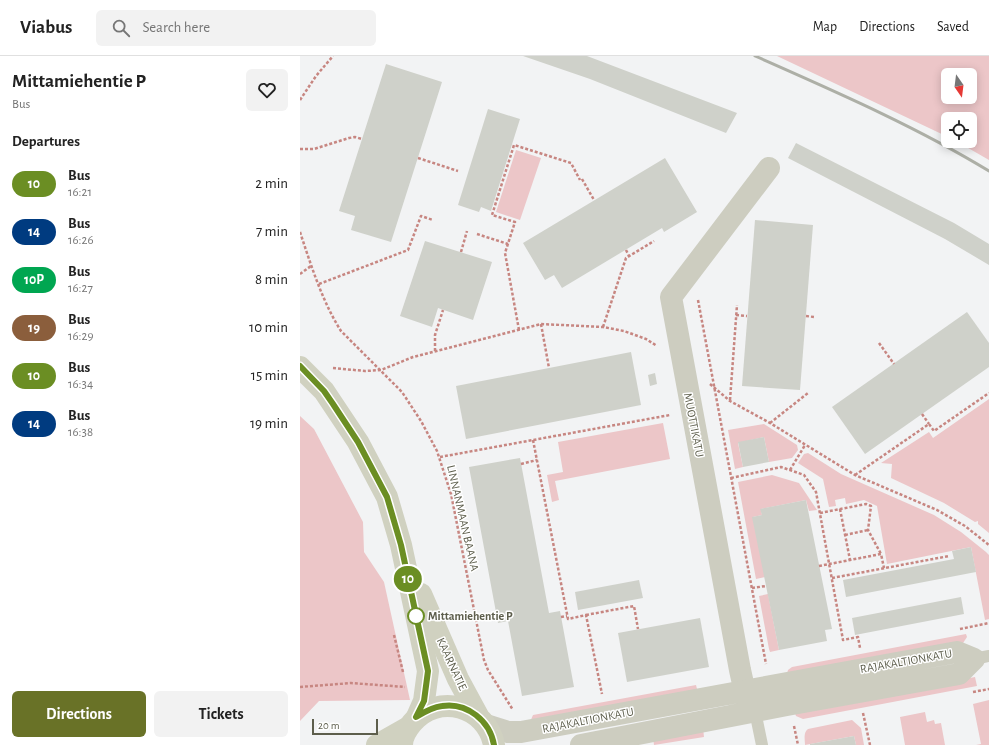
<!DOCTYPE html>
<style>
body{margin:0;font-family:"Alegreya Sans",sans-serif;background:#f2f2f2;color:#222;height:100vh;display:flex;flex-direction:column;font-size:15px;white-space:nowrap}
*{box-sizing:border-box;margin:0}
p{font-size:13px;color:#767676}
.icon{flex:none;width:22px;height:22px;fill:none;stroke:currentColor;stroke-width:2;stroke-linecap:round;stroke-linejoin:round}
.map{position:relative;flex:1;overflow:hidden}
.drawer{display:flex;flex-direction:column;background:#fff;width:300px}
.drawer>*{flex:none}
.badge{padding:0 8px;border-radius:13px;font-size:14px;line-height:26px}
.needle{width:26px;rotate:166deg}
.buttons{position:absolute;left:641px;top:12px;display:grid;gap:8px}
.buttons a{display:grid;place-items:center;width:36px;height:36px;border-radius:6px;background:#fff;box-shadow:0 2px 10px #0003;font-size:20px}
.scale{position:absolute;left:12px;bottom:10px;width:66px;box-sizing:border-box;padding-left:4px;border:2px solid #5d5e4c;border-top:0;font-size:11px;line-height:14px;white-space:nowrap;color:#5d5e4c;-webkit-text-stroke:3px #fff;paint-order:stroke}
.map>.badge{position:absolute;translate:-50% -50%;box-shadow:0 0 0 2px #fff}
h2{padding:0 12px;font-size:15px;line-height:36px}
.round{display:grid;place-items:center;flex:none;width:42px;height:42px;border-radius:6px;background:#f2f2f2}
.overview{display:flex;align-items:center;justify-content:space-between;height:68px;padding:0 12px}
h1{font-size:19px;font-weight:700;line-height:30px}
.action{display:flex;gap:8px;margin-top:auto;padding:8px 12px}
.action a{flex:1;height:46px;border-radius:6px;background:#697227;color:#fff;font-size:16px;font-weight:700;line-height:46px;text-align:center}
.action a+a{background:#f2f2f2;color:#222}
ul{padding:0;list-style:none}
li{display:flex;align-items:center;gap:12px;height:48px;padding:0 12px}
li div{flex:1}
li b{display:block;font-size:15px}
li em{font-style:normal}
li .badge{min-width:44px;font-weight:700;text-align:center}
header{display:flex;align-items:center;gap:24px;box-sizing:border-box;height:56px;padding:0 20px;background:#fff;border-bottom:1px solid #e0e0e0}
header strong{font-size:19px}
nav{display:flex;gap:22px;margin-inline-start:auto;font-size:14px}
.search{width:280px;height:36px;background:#f2f2f2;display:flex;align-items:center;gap:10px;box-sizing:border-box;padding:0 14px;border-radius:6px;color:#767676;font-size:15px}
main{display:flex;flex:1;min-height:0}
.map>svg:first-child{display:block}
</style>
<header>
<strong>Viabus</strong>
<div class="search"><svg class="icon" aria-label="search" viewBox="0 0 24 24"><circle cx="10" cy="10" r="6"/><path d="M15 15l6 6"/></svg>Search here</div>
<nav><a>Map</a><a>Directions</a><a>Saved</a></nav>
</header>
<main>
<section class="drawer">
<div class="overview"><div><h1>Mittamiehentie P</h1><p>Bus</p></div><a class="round"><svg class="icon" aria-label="heart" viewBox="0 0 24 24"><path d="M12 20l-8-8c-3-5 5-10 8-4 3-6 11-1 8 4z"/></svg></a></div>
<h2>Departures</h2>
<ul>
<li><span class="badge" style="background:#6b8e23;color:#fff">10</span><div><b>Bus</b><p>16:21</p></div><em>2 min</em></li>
<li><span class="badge" style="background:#003b80;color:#fff">14</span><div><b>Bus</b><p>16:26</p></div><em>7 min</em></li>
<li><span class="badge" style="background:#00a651;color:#fff">10P</span><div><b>Bus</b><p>16:27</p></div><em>8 min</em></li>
<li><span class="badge" style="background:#8b5e3c;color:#fff">19</span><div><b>Bus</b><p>16:29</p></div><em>10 min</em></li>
<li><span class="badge" style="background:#6b8e23;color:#fff">10</span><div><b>Bus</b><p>16:34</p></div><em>15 min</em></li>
<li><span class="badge" style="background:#003b80;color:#fff">14</span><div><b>Bus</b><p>16:38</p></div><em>19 min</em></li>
</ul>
<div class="action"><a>Directions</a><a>Tickets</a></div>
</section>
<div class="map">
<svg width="689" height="689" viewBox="0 0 689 689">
<rect width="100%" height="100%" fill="#f2f3f4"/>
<!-- green -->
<g fill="#ecc6c8" fill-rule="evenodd">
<path d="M477 0H689V104L656 85H670V63H648V81ZM648 19H670V41H648Z"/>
<polygon points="216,94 241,102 220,164 196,156"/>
<polygon points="689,343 689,477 678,468 678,465 675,466 644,447 591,422 592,408 581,407 629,376 633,382"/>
<polygon points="0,360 14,373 63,466 64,496 84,526 110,644 19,645 0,665"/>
<polygon points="363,367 370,403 255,425 259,444 252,446 247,419 263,416 258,386"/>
<polygon points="464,368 497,389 498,394 492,402 469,406 464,381 438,387 443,411 435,413 428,374"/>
<polygon points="508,397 541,418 634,459 661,476 686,496 689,499 689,563 685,564 671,491 587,508 577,450 564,444 546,448 545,442 535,444 536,450 529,451 523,423 498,407 504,398"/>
<polygon points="472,419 499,427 517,454 509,455 506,444 461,453 462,459 453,461 465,521 456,523 438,426"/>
<polygon points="468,538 479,594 470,596 469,593 459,540"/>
<polygon points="666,578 667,581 663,587 487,618 488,614 492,611"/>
<polygon points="675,621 677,630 503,663 496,660 494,655"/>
<polygon points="396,629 398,637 230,666 233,659"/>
<polygon points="689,644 689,689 676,689 681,688 673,648"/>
<polygon points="625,656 627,666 634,664 635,668 641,667 645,689 605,689 600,661"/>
<path d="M552 664 561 672 564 689H556L554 680 505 689C505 683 503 677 508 673Z"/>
<polygon points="403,672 404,681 354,689 353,681"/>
</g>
<!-- building -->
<g fill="#cfd1ca">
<polygon points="223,0 287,0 437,57 426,77 290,23"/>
<polygon points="86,8 142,26 91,186 51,174 55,160 39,155"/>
<polygon points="188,53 220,63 191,155 181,151 179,156 158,149"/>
<polygon points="496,87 654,167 689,188 689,209 645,183 488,102"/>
<polygon points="365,102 397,156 364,176 362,172 262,232 254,219 245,224 223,187"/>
<polygon points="455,164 513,169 500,334 442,330"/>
<polygon points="125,185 192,206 173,264 138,252 132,271 100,260"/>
<polygon points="667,256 689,287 689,311 565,398 532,351"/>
<polygon points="331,296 341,349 166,383 156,330"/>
<polygon points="355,317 357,328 350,330 348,319"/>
<polygon points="464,381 469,406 443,411 438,386"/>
<polygon points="220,402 249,557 260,555 274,631 222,640 208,565 198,567 169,411"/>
<polygon points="506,444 532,573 525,574 527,585 479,594 452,461 462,459 460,453"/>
<polygon points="671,491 676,516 546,541 543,524 654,503 652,495"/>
<polygon points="339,524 343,542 278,554 275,536"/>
<polygon points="661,541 664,558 555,579 552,562"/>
<polygon points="400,562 409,611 327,626 318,577"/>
<polygon points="554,680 556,689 510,689 510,688"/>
</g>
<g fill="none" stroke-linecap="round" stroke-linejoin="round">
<!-- path -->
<g stroke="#c78681" stroke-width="2.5" stroke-dasharray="3 2" stroke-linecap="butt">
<polyline points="0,44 16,20 33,0"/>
<polyline points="0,93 14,93 49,82 55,81 62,83"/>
<polyline points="118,102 158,115"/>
<polyline points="282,123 294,144"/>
<path d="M0 176C11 209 22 245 41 275L102 336 121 365 137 395 151 438 184 604 188 614 213 654"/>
<polyline points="177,178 208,188"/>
<polyline points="326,194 329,200"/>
<polyline points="161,196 167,175"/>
<polyline points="0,218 11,210"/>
<polyline points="19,228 108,194 121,160 133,164"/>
<polyline points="398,244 466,608"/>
<polyline points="436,259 447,260"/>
<polyline points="506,260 514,261"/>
<polyline points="241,268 249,312"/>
<polyline points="303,271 326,202 354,185"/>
<polyline points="219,274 205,197 215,166 192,159 214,89 271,107 280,124"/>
<polyline points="579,287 594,308"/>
<polyline points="135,295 135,279 143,254"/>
<polyline points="33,312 65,315 81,314 113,301 241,268 303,271 324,275 346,283 357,290"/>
<polyline points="410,328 430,345 470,367 555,419 637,454 665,470 689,489"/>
<polyline points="430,344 437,249"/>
<polyline points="622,358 629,368"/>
<polyline points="470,367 508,337"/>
<polyline points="233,384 268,563 286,559 302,638"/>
<polyline points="140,401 370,359"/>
<polyline points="221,408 237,404"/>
<polyline points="490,414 505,389"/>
<polyline points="555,419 629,368 634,375 689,337"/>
<polyline points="431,422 481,411 504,419 516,436 543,584 558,581 560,592"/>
<polyline points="540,453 550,504"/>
<polyline points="520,457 566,448 571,450 568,474 581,498"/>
<polyline points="545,479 568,474"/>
<polyline points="519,510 581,498 584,512"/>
<polyline points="532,522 649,500"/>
<polyline points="452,532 466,530"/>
<polyline points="286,559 334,550 338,573"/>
<polyline points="261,561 267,560"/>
<polyline points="660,573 689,567"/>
<polyline points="94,579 103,616"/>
<polyline points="0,631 51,627 105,631"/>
<polyline points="673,636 689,633"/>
<polyline points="563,657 570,689"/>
<polyline points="494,670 498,689"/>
</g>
<!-- lane -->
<g stroke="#cdcdc0" stroke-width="12">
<polyline points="674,603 689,600"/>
<polyline points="455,655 462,689"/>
</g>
<!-- street -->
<g stroke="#cdcdc0" stroke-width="22">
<polyline points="448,650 440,614 371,241 469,112"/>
<polyline points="186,669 208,676 221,676 657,596 674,603 659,618 487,649 281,689"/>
</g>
<!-- secondary -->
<g stroke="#d0d1c0" stroke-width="22">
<polyline points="0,311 24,335 58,386 87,441 101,489 128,615 124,645 117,661"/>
<polyline points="121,538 158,623 178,660"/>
<polyline points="77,689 107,672"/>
<path d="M102 689C102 681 107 673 112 667 138 636 187 650 194 689"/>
</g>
<!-- rail -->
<path stroke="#adafa6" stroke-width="3" d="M455 0C534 35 615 70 689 115"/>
</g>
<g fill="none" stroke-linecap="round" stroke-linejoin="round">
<!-- line casing -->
<g stroke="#fff" stroke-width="9">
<path id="line" d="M0 310 24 335 33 348 58 386 87 441 101 489 128 615 124 645 116 661C124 656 133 651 142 650 167 646 190 665 194 689"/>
</g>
<!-- line -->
<use href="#line" stroke="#6b8e23" stroke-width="6"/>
</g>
<!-- markers -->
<circle fill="#fff" stroke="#6b8e23" stroke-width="2" cx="116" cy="560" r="8"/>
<g text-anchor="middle" stroke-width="3" stroke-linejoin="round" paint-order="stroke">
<!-- street labels -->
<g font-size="12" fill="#5d5e4c" stroke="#fff">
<text transform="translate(394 369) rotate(79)" y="4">MUOTTIKATU</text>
<text transform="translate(163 462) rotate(77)" y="4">LINNANMAAN BAANA</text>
<text transform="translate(606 605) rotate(-10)" y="4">RAJAKALTIONKATU</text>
<text transform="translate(152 608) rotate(65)" y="4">KAARNATIE</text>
<text transform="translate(288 664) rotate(-11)" y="4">RAJAKALTIONKATU</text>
</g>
<!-- stop labels -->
<g font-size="12" font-weight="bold" fill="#5d5e4c" stroke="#fff" text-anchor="start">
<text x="128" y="564">Mittamiehentie P</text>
</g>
</g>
</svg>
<div class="buttons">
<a><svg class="needle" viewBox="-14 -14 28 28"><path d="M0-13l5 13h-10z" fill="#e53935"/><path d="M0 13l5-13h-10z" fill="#767676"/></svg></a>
<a><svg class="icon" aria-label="locate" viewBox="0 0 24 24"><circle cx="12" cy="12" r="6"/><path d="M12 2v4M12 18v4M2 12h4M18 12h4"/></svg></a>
</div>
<div class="scale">20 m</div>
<b class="badge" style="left:108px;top:523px;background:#6b8e23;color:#fff">10</b>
</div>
</main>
